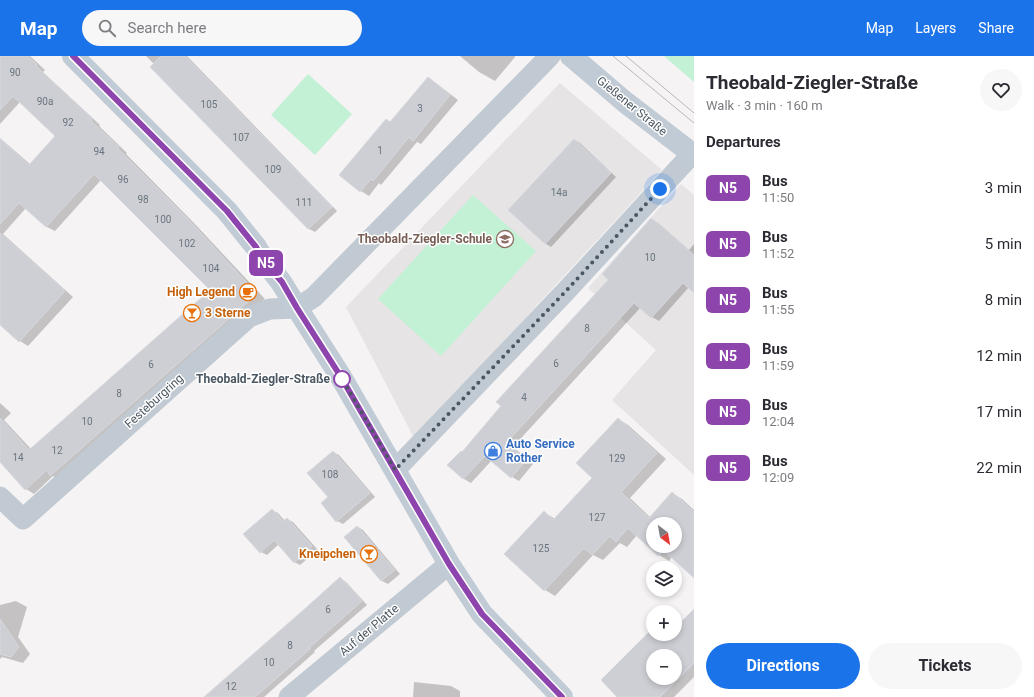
<!DOCTYPE html>
<meta charset="utf-8">
<style>
body{margin:0;font-family:Roboto,sans-serif;background:#f7f7f7;color:#2b2b33;height:100vh;display:flex;flex-direction:column;font-size:15px;white-space:nowrap}
*{box-sizing:border-box;margin:0}
p{font-size:13px;color:#7c7c81}
.icon{flex:none;width:22px;height:22px;fill:none;stroke:currentColor;stroke-width:2;stroke-linecap:round;stroke-linejoin:round}
.map{position:relative;flex:1;overflow:hidden}
.sheet{display:flex;flex-direction:column;background:#fff;width:340px}
.sheet>*{flex:none}
.badge{padding:0 8px;border-radius:6px;font-size:14px;line-height:26px}
.needle{width:26px;rotate:149deg}
.tools{position:absolute;left:646px;top:461px;display:grid;gap:8px}
.tools a{display:grid;place-items:center;width:36px;height:36px;border-radius:50%;background:#fff;box-shadow:0 2px 6px #0003;font-size:20px}
.you{position:absolute;width:20px;height:20px;margin:-10px;border:3px solid #fff;border-radius:50%;background:#1a73e8;box-shadow:0 0 0 6px #1a73e833}
.map>.badge{position:absolute;translate:-50% -50%;box-shadow:0 0 0 2px #fff}
h2{padding:0 12px;font-size:15px;line-height:36px}
.round{display:grid;place-items:center;flex:none;width:42px;height:42px;border-radius:21px;background:#f7f7f7}
.head{display:flex;align-items:center;justify-content:space-between;height:68px;padding:0 12px}
h1{font-size:19px;font-weight:700;line-height:30px}
.button{display:flex;gap:8px;margin-top:auto;padding:8px 12px}
.button a{flex:1;height:46px;border-radius:24px;background:#1a73e8;color:#fff;font-size:16px;font-weight:700;line-height:46px;text-align:center}
.button a+a{background:#f7f7f7;color:#2b2b33}
ul{padding:0;list-style:none}
li{display:flex;align-items:center;gap:12px;height:56px;padding:0 12px}
li div{flex:1}
li b{display:block;font-size:15px}
li em{font-style:normal}
li .badge{min-width:44px;font-weight:700;text-align:center}
header{display:flex;align-items:center;gap:24px;box-sizing:border-box;height:56px;padding:0 20px;background:#1a73e8;color:#fff}
header strong{font-size:19px}
nav{display:flex;gap:22px;margin-inline-start:auto;font-size:14px}
.search{width:280px;height:36px;background:#f7f7f7;display:flex;align-items:center;gap:10px;box-sizing:border-box;padding:0 14px;border-radius:22px;color:#7c7c81;font-size:15px}
main{display:flex;flex:1;min-height:0}
.map>svg:first-child{display:block}
</style>
<header>
<strong>Map</strong>
<div class="search"><svg class="icon" aria-label="search" viewBox="0 0 24 24"><circle cx="10" cy="10" r="6"/><path d="M15 15l6 6"/></svg>Search here</div>
<nav><a>Map</a><a>Layers</a><a>Share</a></nav>
</header>
<main>
<div class="map">
<svg width="694" height="641" viewBox="0 0 694 641">
<rect width="100%" height="100%" fill="#f5f3f3"/>
<!-- education -->
<g fill="#e6e4e5">
<polygon points="560,27 662,114 414,382 346,251"/>
<polygon points="681,128 694,139 694,419 612,344 656,294 588,232"/>
</g>
<!-- green -->
<g fill="#c3f1d5">
<polygon points="664,0 694,0 694,26"/>
<polygon points="308,18 352,58 315,99 271,59"/>
<polygon points="473,139 536,195 441,300 378,243"/>
</g>
<!-- shadow -->
<g fill="#0003" fill-rule="evenodd">
<polygon points="6,0 30,0 45,14 43,16 100,69 99,70 127,97 126,98 194,167 265,243 59,424 53,420 34,438 26,433 0,405 0,347 11,357 4,364 31,393 211,234 101,124 55,175 47,171 26,152 3,178 73,241 28,290 20,285 0,267 0,82 31,109 57,80 20,46 0,68 0,6"/>
<polygon points="146,0 187,0 337,155 315,176 309,173 151,11 154,8"/>
<polygon points="460,0 515,0 515,1 495,25 479,16"/>
<polygon points="428,22 436,27 458,44 421,88 417,86 381,129 379,127 369,140 361,135 340,119 387,64 391,66"/>
<polygon points="574,84 580,87 616,121 551,191 546,188 509,154"/>
<polygon points="651,163 658,167 689,194 694,188 694,235 689,231 659,265 652,261 641,251 513,391 533,408 519,425 512,421 492,404 471,427 464,423 449,409 462,397 609,224"/>
<path d="M618 363 628 369 666 403 630 442 650 461 672 437 682 443 694 454V521L672 501 669 505 659 499 637 479 627 491 620 487 603 504 593 499 555 540 545 534 544 456 555 463 594 422ZM653 468H675V490H653Z"/>
<polygon points="333,396 339,399 375,441 343,468 337,465 329,442"/>
<polygon points="272,454 278,457 285,465 287,463 293,466 318,494 300,509 294,506 279,488 267,499 261,496"/>
<polygon points="358,471 363,474 400,518 388,528 382,525 346,481"/>
<polygon points="340,522 346,526 367,549 314,595 315,596 264,641 206,641"/>
<polygon points="16,545 27,551 18,581 30,598 23,607 2,601 0,603 0,549"/>
<path d="M675 560 682 566H694V621L674 641H619L653 573V578H675ZM653 600H675V622H653Z"/>
<polygon points="414,626 451,630 460,635 460,641 413,641"/>
</g>
<!-- building -->
<g fill="#cdcfd5" stroke="#d7d9de" fill-rule="evenodd">
<polygon points="0,0 28,0 37,9 36,10 92,63 91,65 119,91 118,93 186,161 257,238 50,420 47,414 25,434 0,406 0,362 29,394 210,234 94,118 46,171 19,147 0,168 0,83 29,109 55,80 13,40 0,54"/>
<polygon points="161,0 185,0 332,151 308,173 150,11"/>
<polygon points="428,21 450,39 413,85 409,81 373,125 371,123 360,136 339,119 386,63 390,66"/>
<polygon points="574,83 611,117 545,188 508,154"/>
<polygon points="651,162 694,199 694,237 683,227 651,262 634,247 507,386 527,403 511,422 485,400 463,423 447,409 461,395 462,396 501,350 496,346 608,224 602,218"/>
<polygon points="0,177 65,235 19,286 0,269"/>
<path d="M618 362 657 397 621 436 649 462 672 436 694 456V522L663 494 658 500 628 472 616 486 610 480 592 499 584 492 544 535 504 498 544 455 553 464 592 422 576 407ZM653 468H675V490H653Z"/>
<polygon points="333,395 370,437 336,466 321,447 328,441 307,417"/>
<polygon points="272,453 283,465 287,462 312,490 294,507 274,484 260,497 243,478"/>
<polygon points="357,470 395,514 381,525 344,481"/>
<polygon points="340,521 362,545 309,592 310,593 255,641 204,641 308,550"/>
<path d="M694 553V607L660 641H617L601 624 653 572V578H675V562L680 567ZM653 600H675V622H653Z"/>
<polygon points="0,563 19,591 11,601 0,598"/>
</g>
<g fill="none" stroke-linecap="round" stroke-linejoin="round">
<!-- street -->
<g stroke="#c1cad2" stroke-width="21">
<polyline points="395,414 566,235 692,98"/>
<polyline points="0,441 23,463 249,261 270,253 297,252 314,241 550,0"/>
<polyline points="289,641 449,508"/>
</g>
<!-- secondary -->
<g stroke="#c1cbd6" stroke-width="22">
<polyline points="73,0 227,155 256,191 263,203 281,226 297,252 341,321 449,508 482,558 562,641"/>
<polyline points="571,0 625,46 694,99"/>
</g>
<!-- tram -->
<g stroke="#b5b8bd" stroke-width="1">
<polyline points="613,0 694,67"/>
<polyline points="626,0 694,57"/>
</g>
</g>
<g fill="none" stroke-linecap="round" stroke-linejoin="round">
<!-- line casing -->
<g stroke="#fff" stroke-width="9">
<polyline id="line" points="73,0 227,155 256,191 263,204 282,226 297,252 341,321 449,508 482,558 562,641"/>
</g>
<!-- line -->
<use href="#line" stroke="#8e44ad" stroke-width="6"/>
<!-- walk -->
<polyline stroke="#4a5661" stroke-width="4" stroke-dasharray="0 7.2" points="342,323 341,321 395,414 566,235 660,133"/>
</g>
<!-- icons -->
<defs>
<g id="school-ring" transform="scale(0.9)"><circle r="9.5" fill="#fff" stroke="#8d6e63" stroke-width="1.5"/><path d="M0-5L7-2L0 1L-7-2ZM-4 1L0 2.5L4 1V4Q0 6-4 4Z" fill="#8d6e63"/></g>
<g id="cafe-ring" transform="scale(0.9)"><circle r="9.5" fill="#fff" stroke="#e8710a" stroke-width="1.5"/><path d="M-5.5-4.5H6V0H3Q3 3.5 0 3.5H-2.5Q-5.5 3.5-5.5 0ZM3-3.2v2h1.7v-2ZM-6 4.5H4V6H-6Z" fill="#e8710a"/></g>
<g id="bar-ring" transform="scale(0.9)"><circle r="9.5" fill="#fff" stroke="#e8710a" stroke-width="1.5"/><path d="M-6-5H6L.8 .8V4.5H3.5V6h-7V4.5H-.8V.8Z" fill="#e8710a"/></g>
<g id="shop-ring" transform="scale(0.9)"><circle r="9.5" fill="#fff" stroke="#3f7fe0" stroke-width="1.5"/><path d="M-5-2.5h2.3a2.7 3.5 0 0 1 5.4 0H5L5.5 6h-11ZM-1.5-2.5h3a1.5 2.3 0 0 0-3 0Z" fill="#3f7fe0"/></g>
</defs>
<g fill-rule="evenodd">
<use href="#school-ring" x="505" y="183"/>
<use href="#cafe-ring" x="248" y="236"/>
<use href="#bar-ring" x="192" y="257"/>
<use href="#shop-ring" x="493" y="395"/>
<use href="#bar-ring" x="369" y="498"/>
</g>
<!-- markers -->
<circle fill="#fff" stroke="#8e44ad" stroke-width="2" cx="342" cy="323" r="8"/>
<g text-anchor="middle" stroke-width="3" stroke-linejoin="round" paint-order="stroke">
<!-- number labels -->
<g font-size="10" fill="#6b747e">
<text x="15" y="20">90</text>
<text x="45" y="49">90a</text>
<text x="209" y="52">105</text>
<text x="420" y="56">3</text>
<text x="68" y="70">92</text>
<text x="241" y="85">107</text>
<text x="380" y="98">1</text>
<text x="99" y="99">94</text>
<text x="273" y="117">109</text>
<text x="123" y="127">96</text>
<text x="559" y="140">14a</text>
<text x="143" y="147">98</text>
<text x="304" y="150">111</text>
<text x="163" y="167">100</text>
<text x="187" y="191">102</text>
<text x="650" y="205">10</text>
<text x="211" y="216">104</text>
<text x="587" y="276">8</text>
<text x="556" y="311">6</text>
<text x="151" y="312">6</text>
<text x="119" y="341">8</text>
<text x="524" y="345">4</text>
<text x="87" y="369">10</text>
<text x="57" y="398">12</text>
<text x="18" y="405">14</text>
<text x="617" y="406">129</text>
<text x="330" y="422">108</text>
<text x="597" y="465">127</text>
<text x="541" y="496">125</text>
<text x="328" y="557">6</text>
<text x="290" y="593">8</text>
<text x="269" y="610">10</text>
<text x="231" y="634">12</text>
</g>
<!-- street labels -->
<g font-size="12" fill="#4a5661" stroke="#fff">
<text transform="translate(632 50) rotate(39)" y="4">Gießener Straße</text>
<text transform="translate(154 345) rotate(-42)" y="4">Festeburgring</text>
<text transform="translate(369 574) rotate(-40)" y="4">Auf der Platte</text>
</g>
<!-- education labels -->
<g font-size="12" font-weight="bold" fill="#785e54" stroke="#fff" text-anchor="end">
<text x="492" y="187">Theobald-Ziegler-Schule</text>
</g>
<!-- food labels -->
<g font-size="12" font-weight="bold" fill="#c56008" stroke="#fff" text-anchor="end">
<text x="235" y="240">High Legend</text>
<text x="205" y="261" text-anchor="start">3 Sterne</text>
<text x="356" y="502">Kneipchen</text>
</g>
<!-- stop labels -->
<g font-size="12" font-weight="bold" fill="#4a5661" stroke="#fff" text-anchor="end">
<text x="330" y="327">Theobald-Ziegler-Straße</text>
</g>
<!-- shop labels -->
<g font-size="12" font-weight="bold" fill="#366cbe" stroke="#fff" text-anchor="start">
<text x="506" y="392">Auto Service<tspan x="506" dy="14">Rother</tspan></text>
</g>
</g>
</svg>
<div class="tools">
<a><svg class="needle" viewBox="-14 -14 28 28"><path d="M0-13l5 13h-10z" fill="#e53935"/><path d="M0 13l5-13h-10z" fill="#7c7c81"/></svg></a>
<a><svg class="icon" aria-label="layers" viewBox="0 0 24 24"><path d="M12 4l9 5-9 5-9-5zM3 14l9 5 9-5"/></svg></a>
<a>+</a>
<a>−</a>
</div>
<div class="you" style="left:660px;top:133px"></div>
<b class="badge" style="left:266px;top:207px;background:#8e44ad;color:#fff">N5</b>
</div>
<section class="sheet">
<div class="head"><div><h1>Theobald-Ziegler-Straße</h1><p>Walk · 3 min · 160 m</p></div><a class="round"><svg class="icon" aria-label="heart" viewBox="0 0 24 24"><path d="M12 20l-8-8c-3-5 5-10 8-4 3-6 11-1 8 4z"/></svg></a></div>
<h2>Departures</h2>
<ul>
<li><span class="badge" style="background:#8e44ad;color:#fff">N5</span><div><b>Bus</b><p>11:50</p></div><em>3 min</em></li>
<li><span class="badge" style="background:#8e44ad;color:#fff">N5</span><div><b>Bus</b><p>11:52</p></div><em>5 min</em></li>
<li><span class="badge" style="background:#8e44ad;color:#fff">N5</span><div><b>Bus</b><p>11:55</p></div><em>8 min</em></li>
<li><span class="badge" style="background:#8e44ad;color:#fff">N5</span><div><b>Bus</b><p>11:59</p></div><em>12 min</em></li>
<li><span class="badge" style="background:#8e44ad;color:#fff">N5</span><div><b>Bus</b><p>12:04</p></div><em>17 min</em></li>
<li><span class="badge" style="background:#8e44ad;color:#fff">N5</span><div><b>Bus</b><p>12:09</p></div><em>22 min</em></li>
</ul>
<div class="button"><a>Directions</a><a>Tickets</a></div>
</section>
</main>
